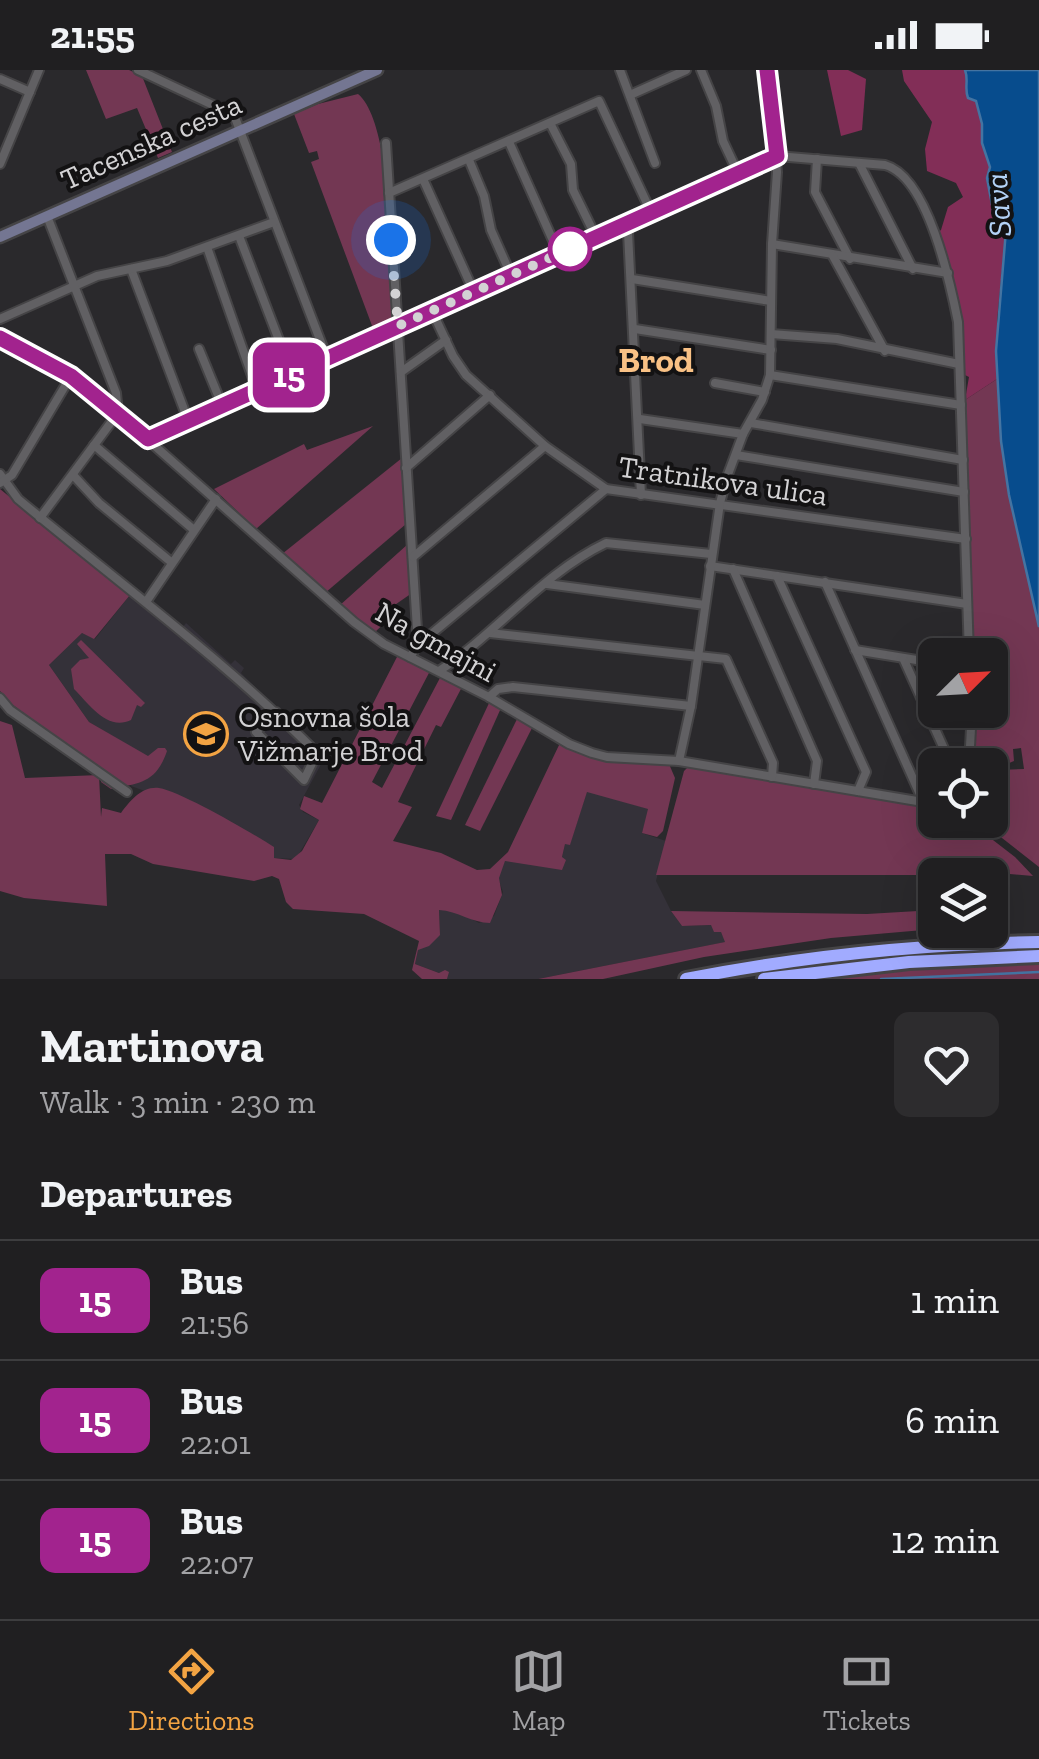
<!DOCTYPE html>
<meta charset="utf-8">
<style>
body{margin:0;font-family:"Zilla Slab",serif;background:#2d2c2e;color:#f1f3f6;height:100vh;display:flex;flex-direction:column;font-size:38px;white-space:nowrap}
*{box-sizing:border-box;margin:0}
p{font-size:32px;color:#a2a2a5}
.icon{flex:none;width:55px;height:55px;fill:none;stroke:currentColor;stroke-width:2;stroke-linecap:round;stroke-linejoin:round}
.map{position:relative;height:909px;overflow:hidden}
.side{display:flex;flex-direction:column;background:#201f21;flex:1}
.side>*{flex:none}
.badge{padding:0 20px;border-radius:15px;font-size:35px;line-height:65px}
.needle{width:65px;rotate:66deg}
.fabs{position:absolute;left:918px;top:568px;display:grid;gap:20px}
.fabs a{display:grid;place-items:center;width:90px;height:90px;border-radius:15px;background:#201f21;box-shadow:0 10px 40px #0002,0 0 0 2px #3d3d3f;font-size:50px}
.you{position:absolute;width:50px;height:50px;margin:-25px;border:8px solid #fff;border-radius:50%;background:#1a73e8;box-shadow:0 0 0 15px #1a73e833}
.map>.badge{position:absolute;translate:-50% -50%;box-shadow:0 0 0 5px #fff}
h2{padding:0 40px;font-size:38px;line-height:90px}
.round{display:grid;place-items:center;flex:none;width:105px;height:105px;border-radius:15px;background:#2d2c2e}
.summary{display:flex;align-items:center;justify-content:space-between;height:170px;padding:0 40px}
h1{font-size:48px;font-weight:800;line-height:75px}
ul{padding:0;list-style:none}
li{display:flex;align-items:center;gap:30px;height:120px;padding:0 40px;border-top:2px solid #3d3d3f}
li div{flex:1}
li b{display:block;font-size:38px}
li em{font-style:normal}
li .badge{min-width:110px;font-weight:700;text-align:center}
.status{display:flex;justify-content:space-between;align-items:center;height:70px;padding:0 50px;background:#201f21;direction:ltr}
.status svg{height:28px;fill:currentColor}
.menu{display:flex;justify-content:space-around;align-items:center;height:140px;border-top:2px solid #3d3d3f;background:#201f21;font-size:28px;color:#a2a2a5}
.menu a{display:grid;justify-items:center;gap:5px}
.menu .selected{color:#f3a443}
.map>svg:first-child{display:block}
</style>
<div class="status"><b>21:55</b><svg viewBox="0 0 49 12"><path d="M0 12V9h3v3zM5 12V6h3v6zM10 12V3h3v9zM15 12V0h3v12zM26 1h20v11H26zM47 4h2v5h-2z"/></svg></div>
<div class="map">
<svg width="1039" height="909" viewBox="0 0 1039 909">
<rect width="100%" height="100%" fill="#2a292c"/>
<!-- built -->
<g fill="#343139">
<polygon points="130,525 178,563 186,553 231,594 235,590 244,598 241,603 325,687 299,735 303,742 319,750 296,789 274,788 194,739 131,716 151,689 89,652 49,595 82,563 95,569"/>
<polygon points="587,721 649,739 642,763 666,771 656,811 671,841 682,856 711,855 721,862 726,872 538,909 447,909 448,902 439,903 415,894 418,880 440,864 439,839 457,841 479,853 494,846 503,822 498,808 505,790 562,787 565,773 570,774"/>
</g>
<!-- green -->
<g fill="#733753">
<polygon points="86,0 129,0 142,6 172,82 158,88 137,38 106,49"/>
<path d="M358 24C392 52 391 194 394 240L391 254 374 261 311 92 319 89 317 81 309 83 294 44 318 34Z"/>
<polygon points="997,309 1001,371 1009,425 1039,557 1039,797 979,750 990,750 990,704 999,700 1024,699 1021,678 1013,679 1014,691 990,701 990,695 972,695 974,640 990,640 990,585 972,585 965,330"/>
<polygon points="373,356 256,459 214,419 304,374 307,380"/>
<polygon points="402,388 406,454 325,523 282,484"/>
<path d="M0 419 130 525 94 569 82 563 49 595 89 652 148 686 158 678H165L167 681C156 713 140 713 111 719L101 712V702L13 635 0 621Z"/>
<polygon points="408,474 412,523 389,539 393,545 374,563 339,536"/>
<path d="M81 570 145 633 141 637 137 635 131 650C107 661 90 635 74 619L71 599 80 590 89 588 77 574Z"/>
<path d="M398 585 430 601 372 712 382 718 441 606 462 617 441 657 436 655 398 732 412 737 393 771 441 783 477 800 490 799 508 782 560 673 601 690 669 694 675 708 663 761 657 767 642 763 648 739 587 722 570 775 565 774 562 787 566 790 562 800 505 791 499 808 502 825 490 853C472 853 458 841 439 840L440 865 429 876 418 880 415 894 439 903 445 900 449 902 447 909H422L412 900 419 871 364 844 293 839 286 832 279 809 272 806 254 811 153 794 131 784H105L107 836 24 828 0 821V651L12 655 25 708 99 705 101 747 102 738 121 743C130 731 142 716 159 718 182 722 252 763 274 777V788L291 790 302 781 319 750 300 739 304 726 322 733Z"/>
<polygon points="490,631 501,638 451,750 436,746"/>
<polygon points="518,647 533,656 480,761 465,755"/>
<polygon points="689,696 935,737 935,750 967,750 1015,787 1033,806 988,802 988,805 656,805 684,701"/>
<polygon points="935,840 935,859 831,868 704,887 603,909 538,909 725,872 721,862 714,862 711,855 682,856 671,841 867,844"/>
<polygon points="1039,894 1039,909 816,909 912,899"/>
</g>
<!-- forest -->
<g fill="#822e57">
<polygon points="827,0 848,0 866,9 862,60 841,66"/>
<polygon points="902,0 965,0 968,10 966,16 976,31 982,55 991,97 987,108 993,140 1006,159 997,251 997,309 965,330 969,307 965,305 959,230 937,163 941,160 948,137 963,127 956,113 927,101 925,79 932,52 904,11"/>
</g>
<!-- water -->
<path fill="#074c8d" stroke="#4474a2" stroke-width="2.5" d="M965 0H1039V557L1009 425 1001 371 996 281 1006 160 993 140 987 108 990 97 982 73V54L976 31 968 28C964 18 969 10 965 0Z"/>
<g fill="none" stroke-linecap="round" stroke-linejoin="round">
<!-- stream -->
<polyline stroke="#4474a2" stroke-width="2.5" points="881,909 1039,902"/>
<!-- street casing -->
<g stroke="#454446" stroke-width="12">
<g id="street">
<polyline points="138,0 234,45 327,288"/>
<polyline points="620,0 655,93"/>
<polyline points="701,0 716,36 723,71 738,103"/>
<polyline points="0,9 30,22"/>
<polyline points="630,25 686,0"/>
<polyline points="550,53 571,94 573,120 596,167"/>
<polyline points="509,72 559,184"/>
<polyline points="386,73 418,575"/>
<polyline points="817,89 815,122 850,189"/>
<polyline points="469,90 484,126 491,160 511,205"/>
<polyline points="859,93 913,199"/>
<polyline points="0,94 39,0"/>
<polyline points="423,109 474,222"/>
<polyline points="389,123 599,31 651,142"/>
<polyline points="624,154 628,162 641,425"/>
<polyline points="239,166 292,304"/>
<polyline points="772,174 948,203"/>
<polyline points="207,177 257,320"/>
<polyline points="833,186 885,281"/>
<polyline points="131,199 188,350"/>
<polyline points="632,209 771,231"/>
<polyline points="432,241 453,286 466,305 545,376 606,419 966,469"/>
<polyline points="0,249 97,206 167,191 274,152"/>
<polyline points="635,259 771,280"/>
<polyline points="771,264 837,269 959,294"/>
<polyline points="0,268 53,295 96,324 354,552 384,574 489,627 569,674 592,683 607,687 679,691 935,734"/>
<polyline points="199,279 222,335"/>
<polyline points="401,302 446,270"/>
<polyline points="770,305 961,335"/>
<polyline points="715,313 765,322"/>
<polyline points="640,349 743,364"/>
<polyline points="751,353 963,390"/>
<path d="M148 369 777 86 885 95C928 107 950 212 958 252L969 585"/>
<polyline points="94,375 194,460"/>
<polyline points="736,385 964,422"/>
<polyline points="406,398 490,325"/>
<path d="M0 404 18 429C119 513 224 590 317 683L304 710 256 662 276 642"/>
<polyline points="73,405 99,433 171,492"/>
<polyline points="0,413 12,405 71,306"/>
<polyline points="40,448 118,343 116,323 47,146"/>
<polyline points="413,487 545,376"/>
<polyline points="710,496 967,534"/>
<polyline points="733,499 817,691 814,714"/>
<polyline points="777,506 866,702 858,721"/>
<polyline points="825,512 923,731"/>
<polyline points="547,514 705,535"/>
<polyline points="146,532 216,429"/>
<polyline points="490,563 726,589 773,693 772,707"/>
<polyline points="855,580 935,593"/>
<polyline points="410,587 418,575 606,419"/>
<polyline points="904,590 945,681 960,690 969,691"/>
<path d="M439 601C497 563 543 503 606 473L711 484"/>
<polyline points="489,627 498,619 513,617 691,636"/>
<polyline points="0,628 10,640 127,722"/>
<polyline points="679,691 691,636 720,433 727,407 743,364 762,330 770,305 772,174 777,102 767,0"/>
<polyline points="969,695 972,640"/>
</g>
</g>
<!-- secondary casing -->
<g stroke="#454446" stroke-width="15">
<polyline id="secondary" points="0,167 377,0"/>
</g>
<!-- highway casing -->
<g stroke="#454446" stroke-width="18">
<g id="highway">
<path d="M686 909C803 886 920 874 1039 872"/>
<polyline points="764,909 909,892 1039,886"/>
</g>
</g>
<!-- street -->
<use href="#street" stroke="#616063" stroke-width="8"/>
<!-- secondary -->
<use href="#secondary" stroke="#747692" stroke-width="10"/>
<!-- highway -->
<use href="#highway" stroke="#a1abff" stroke-width="12"/>
</g>
<g fill="none" stroke-linecap="round" stroke-linejoin="round">
<!-- line casing -->
<g stroke="#fff" stroke-width="22">
<polyline id="line" points="0,268 71,306 148,369 777,86 767,0"/>
</g>
<!-- line -->
<use href="#line" stroke="#a2238e" stroke-width="15"/>
<!-- walk -->
<polyline stroke="#d3d2d4" stroke-width="10" stroke-dasharray="0 18" points="391,170 398,256 570,179"/>
</g>
<!-- icons -->
<defs>
<g id="school-ring" transform="scale(2.25)"><circle r="9.5" fill="#131213" stroke="#f3a443" stroke-width="1.5"/><path d="M0-5L7-2L0 1L-7-2ZM-4 1L0 2.5L4 1V4Q0 6-4 4Z" fill="#f3a443"/></g>
</defs>
<g fill-rule="evenodd">
<use href="#school-ring" x="206" y="664"/>
</g>
<!-- markers -->
<circle fill="#fff" stroke="#a2238e" stroke-width="5" cx="570" cy="179" r="20"/>
<g text-anchor="middle" stroke-width="8" stroke-linejoin="round" paint-order="stroke">
<!-- street labels -->
<g font-size="30" fill="#d3d2d4" stroke="#131213">
<text transform="translate(151 72) rotate(-24)" y="10">Tacenska cesta</text>
<text transform="translate(723 411) rotate(8)" y="10">Tratnikova ulica</text>
<text transform="translate(436 572) rotate(29)" y="10">Na gmajni</text>
</g>
<!-- poi labels -->
<g font-size="30" fill="#d3d2d4" stroke="#131213" text-anchor="start">
<text x="238" y="657">Osnovna šola<tspan x="238" dy="34">Vižmarje Brod</tspan></text>
</g>
<!-- water labels -->
<g font-size="32" font-style="italic" fill="#b3d2f7" stroke="#131213">
<text transform="translate(998 135) rotate(-94)" y="11">Sava</text>
</g>
<!-- quarter labels -->
<g font-size="35" font-weight="bold" fill="#f9c185" stroke="#131213">
<text x="656" y="302">Brod</text>
</g>
</g>
</svg>
<div class="fabs">
<a><svg class="needle" viewBox="-14 -14 28 28"><path d="M0-13l5 13h-10z" fill="#e53935"/><path d="M0 13l5-13h-10z" fill="#a2a2a5"/></svg></a>
<a><svg class="icon" aria-label="locate" viewBox="0 0 24 24"><circle cx="12" cy="12" r="6"/><path d="M12 2v4M12 18v4M2 12h4M18 12h4"/></svg></a>
<a><svg class="icon" aria-label="layers" viewBox="0 0 24 24"><path d="M12 4l9 5-9 5-9-5zM3 14l9 5 9-5"/></svg></a>
</div>
<div class="you" style="left:391px;top:170px"></div>
<b class="badge" style="left:289px;top:305px;background:#a2238e;color:#fff">15</b>
</div>
<section class="side">
<div class="summary"><div><h1>Martinova</h1><p>Walk · 3 min · 230 m</p></div><a class="round"><svg class="icon" aria-label="heart" viewBox="0 0 24 24"><path d="M12 20l-8-8c-3-5 5-10 8-4 3-6 11-1 8 4z"/></svg></a></div>
<h2>Departures</h2>
<ul>
<li><span class="badge" style="background:#a2238e;color:#fff">15</span><div><b>Bus</b><p>21:56</p></div><em>1 min</em></li>
<li><span class="badge" style="background:#a2238e;color:#fff">15</span><div><b>Bus</b><p>22:01</p></div><em>6 min</em></li>
<li><span class="badge" style="background:#a2238e;color:#fff">15</span><div><b>Bus</b><p>22:07</p></div><em>12 min</em></li>
</ul>
</section>
<nav class="menu">
<a class="selected"><svg class="icon" aria-label="directions" viewBox="0 0 24 24"><path d="M12 3l9 9-9 9-9-9zM9 14v-3h6M13 9l2 2-2 2"/></svg>Directions</a>
<a><svg class="icon" aria-label="map" viewBox="0 0 24 24"><path d="M3 6l6-2 6 2 6-2v14l-6 2-6-2-6 2zM9 4v14M15 6v14"/></svg>Map</a>
<a><svg class="icon" aria-label="tickets" viewBox="0 0 24 24"><path d="M3 7h18v10H3zM15 7v10"/></svg>Tickets</a>
</nav>
